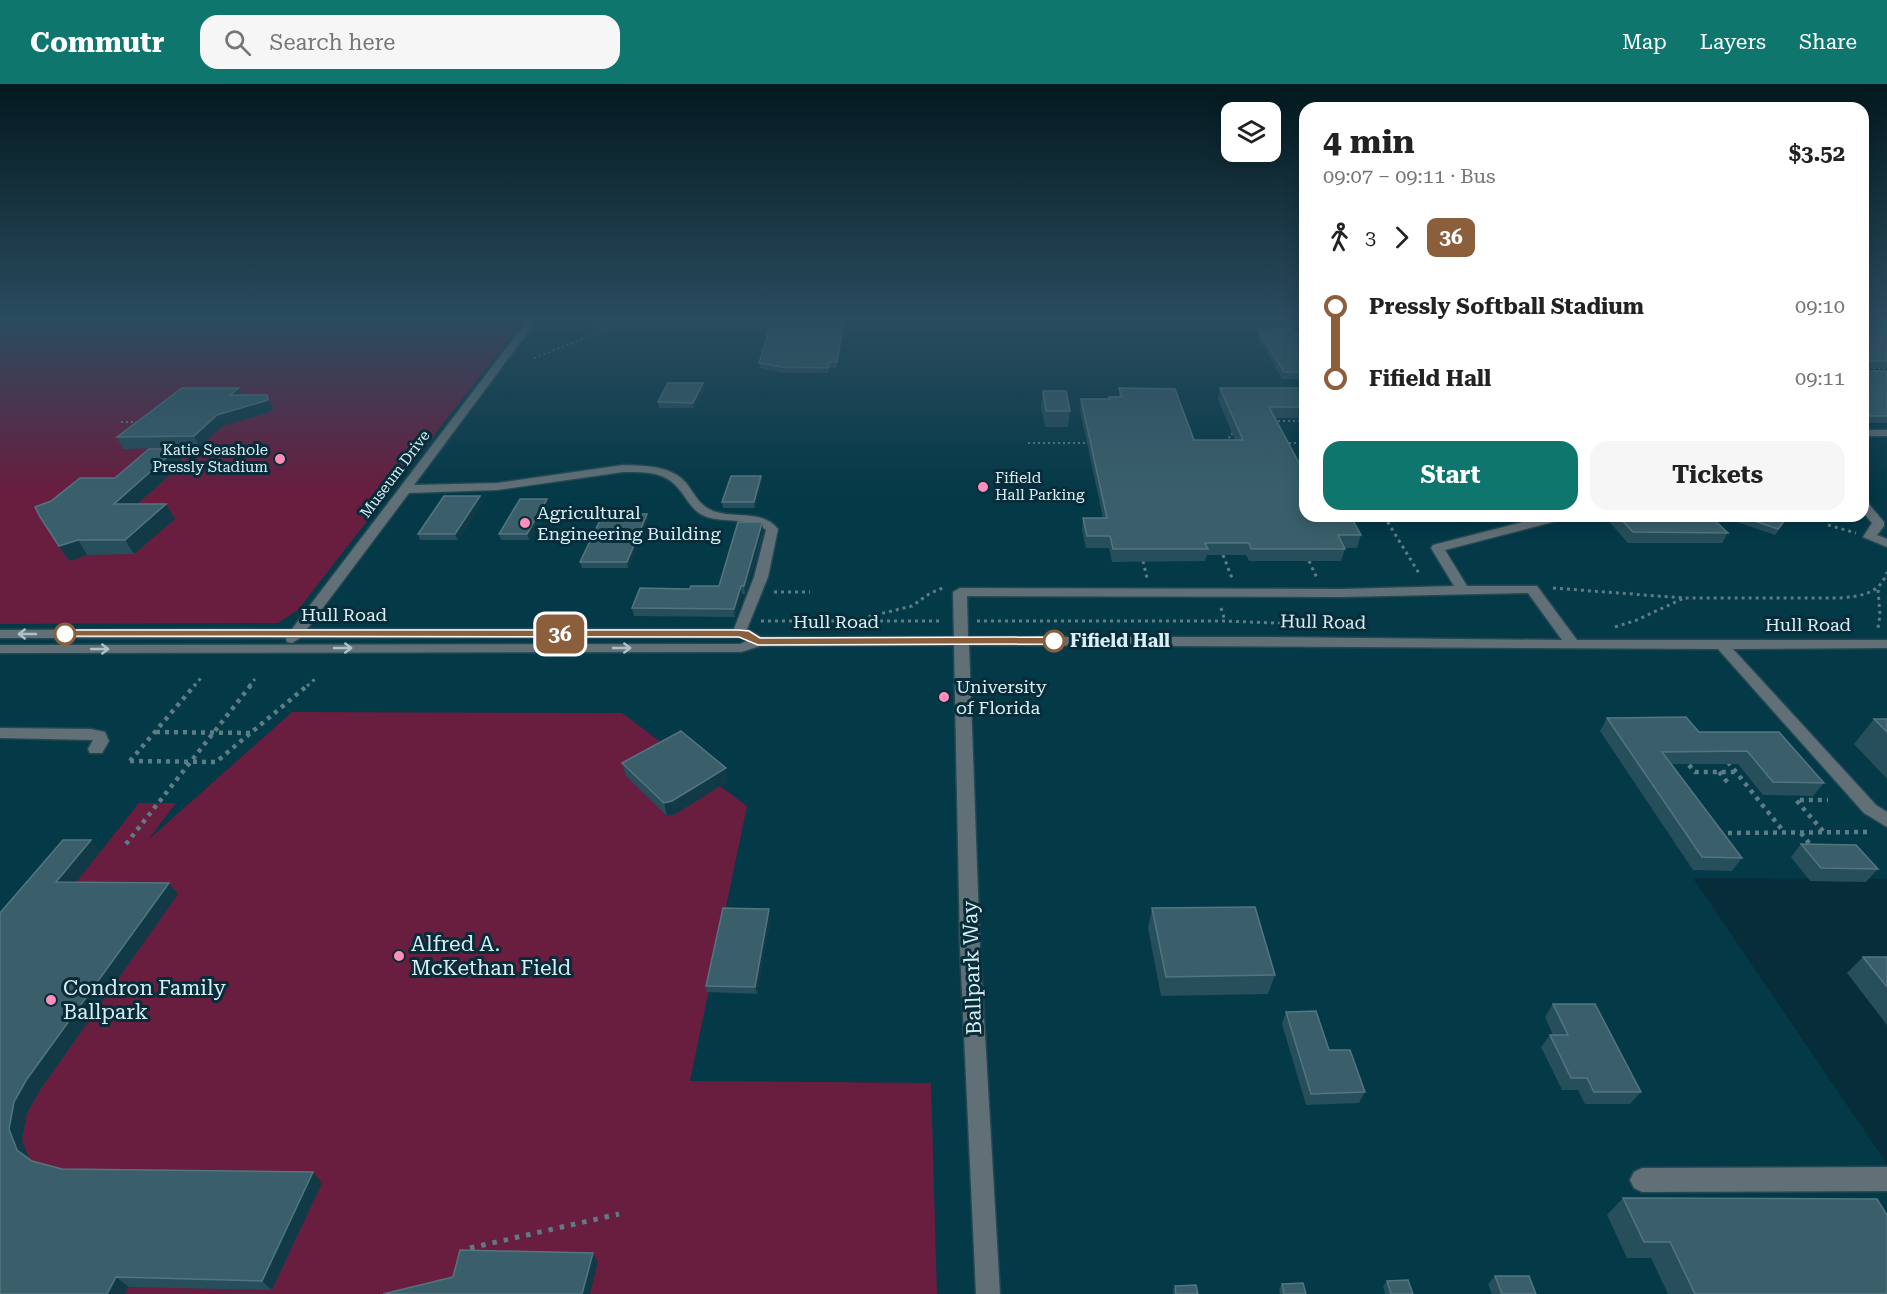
<!DOCTYPE html>
<meta charset="utf-8">
<style>
body{margin:0;font-family:"Roboto Serif",serif;background:#f6f6f6;color:#222;height:100vh;display:flex;flex-direction:column;font-size:22px;white-space:nowrap}
*{box-sizing:border-box;margin:0}
p{font-size:20px;color:#767676}
.icon{flex:none;width:33px;height:33px;fill:none;stroke:currentColor;stroke-width:2;stroke-linecap:round;stroke-linejoin:round}
.map{position:relative;flex:1;overflow:hidden}
.panel{position:absolute;left:1299px;top:18px;width:570px;height:420px;display:flex;flex-direction:column;background:#fff;border-radius:18px;box-shadow:0 3px 15px #0003}
.panel>*{flex:none}
.badge{padding:0 12px;border-radius:9px;font-size:21px;line-height:39px}
.controls{position:absolute;left:1221px;top:18px;display:grid;gap:12px}
.controls a{display:grid;place-items:center;width:60px;height:60px;border-radius:12px;background:#fff;box-shadow:0 3px 15px #0003;font-size:30px}
.map>.badge{position:absolute;translate:-50% -50%;box-shadow:0 0 0 3px #fff}
.legs{display:flex;align-items:center;gap:9px;height:66px;padding:0 24px;font-size:20px}
.legs p{margin-inline-start:auto}
.headline{display:flex;align-items:center;justify-content:space-between;height:102px;padding:0 24px}
h1{font-size:33px;font-weight:700;line-height:45px}
.primary-button{display:flex;gap:12px;margin-top:auto;padding:12px 24px}
.primary-button a{flex:1;height:69px;border-radius:18px;background:#0f766e;color:#fff;font-size:24px;font-weight:700;line-height:69px;text-align:center}
.primary-button a+a{background:#f6f6f6;color:#222}
ul{padding:0 24px;list-style:none}
li{display:flex;align-items:center;gap:21px;height:72px;font-size:22px}
li i{display:grid;place-items:center;width:9px;height:100%;margin:0 8px;background:currentColor}
li i::after{content:'';width:15px;height:15px;margin:-8px;border:4px solid;border-radius:50%;background:#fff}
li p{margin-inline-start:auto}
li:first-child i{background:linear-gradient(#0000 50%,currentColor 0)}
li:last-child i{background:linear-gradient(currentColor 50%,#0000 0)}
header{display:flex;align-items:center;gap:36px;box-sizing:border-box;height:84px;padding:0 30px;background:#0f766e;color:#fff}
header strong{font-size:28px}
nav{display:flex;gap:33px;margin-inline-start:auto;font-size:21px}
.search{width:420px;height:54px;background:#f6f6f6;display:flex;align-items:center;gap:15px;box-sizing:border-box;padding:0 21px;border-radius:18px;color:#767676;font-size:22px}
.map>svg:first-child{display:block}
</style>
<header>
<strong>Commutr</strong>
<div class="search"><svg class="icon" aria-label="search" viewBox="0 0 24 24"><circle cx="10" cy="10" r="6"/><path d="M15 15l6 6"/></svg>Search here</div>
<nav><a>Map</a><a>Layers</a><a>Share</a></nav>
</header>
<div class="map">
<svg width="1887" height="1210" viewBox="0 0 1887 1210">
<rect width="100%" height="100%" fill="#062d39"/>
<!-- built -->
<polygon fill="#043947" points="0,237 1305,237 1305,432 1863,432 1863,237 1887,237 1887,795 1693,794 1887,1080 1887,1210 0,1210"/>
<!-- green -->
<g fill="#691d3f">
<polygon points="0,237 523,237 298,526 278,539 0,540"/>
<polygon points="292,628 622,629 747,722 690,997 931,999 937,1210 0,1210 0,854 73,767 100,768 139,719 176,719 148,756"/>
</g>
<g fill="none" stroke-linecap="round" stroke-linejoin="round">
<!-- minor casing -->
<g stroke="#244853" stroke-width="3">
<g id="minor">
<path d="M527 237H536L414 401 497 399 623 381C645 382 672 381 687 400 695 411 700 422 713 427 734 435 762 425 778 445L768 493 747 545 761 553H954L953 508 960 504 1342 505 1454 502 1431 464 1433 461 1546 432H1566L1564 435 1445 466 1467 502H1537L1577 556H1887V564L1733 565 1876 721 1887 728V743L1864 729 1718 565 969 561 980 864 1000 1210H976L960 864 954 561 760 562 741 568 0 569V561L740 560 747 557 742 553 300 554 292 559 287 558 286 554H0V546L292 545ZM623 388C639 388 659 387 672 398 686 409 689 427 707 433 726 439 750 433 766 446L754 493 734 545H307L409 409 497 406ZM1528 509 1562 556 1261 553H968L967 512 1342 513Z"/>
<rect x="1863" y="346" width="24" height="6"/>
<polygon points="1863,417 1867,418 1884,438 1884,442 1877,451 1887,455 1887,463 1863,453 1872,439 1863,428"/>
<polygon points="0,644 91,645 105,648 109,657 102,669 90,669 88,665 93,656 0,654"/>
<polygon points="1887,1083 1887,1107 1642,1108 1634,1104 1630,1096 1634,1088 1642,1084"/>
</g>
</g>
<!-- path-far3 -->
<g stroke="#5d7c86" stroke-width="2" stroke-dasharray="2 3" stroke-linecap="butt">
<polyline points="534,274 614,243"/>
<polyline points="1863,284 1887,284"/>
<polyline points="1273,337 1305,337"/>
<polyline points="121,338 140,338"/>
<polyline points="1028,359 1091,359"/>
<polyline points="1231,359 1229,352 1236,347"/>
<polyline points="1284,359 1305,359"/>
</g>
<!-- path-far2 -->
<g stroke="#5d7c86" stroke-width="3" stroke-dasharray="3 4" stroke-linecap="butt">
<polyline points="1384,432 1420,491"/>
<polyline points="1828,441 1856,449"/>
<polyline points="1223,471 1232,494"/>
<polyline points="1143,477 1147,494"/>
<polyline points="1309,477 1317,494"/>
<path d="M1553 504 1684 514H1840C1861 512 1880 510 1887 488"/>
<polyline points="1878,506 1880,531 1878,544"/>
<polyline points="774,508 810,508"/>
<polyline points="1221,524 1225,537"/>
<polyline points="855,536 912,522 929,510 945,503"/>
<polyline points="761,537 942,537"/>
<polyline points="977,537 1225,537 1299,540"/>
<polyline points="1615,543 1637,536 1684,514"/>
<polyline points="194,602 201,594"/>
<polyline points="249,602 255,595"/>
<polyline points="307,602 315,595"/>
</g>
<!-- path-far1 -->
<g stroke="#5d7c86" stroke-width="4.5" stroke-dasharray="4 5" stroke-linecap="butt">
<polyline points="156,648 251,649"/>
<polyline points="130,677 216,678 308,601"/>
<polyline points="130,677 195,601"/>
<polyline points="1728,678 1784,748"/>
<polyline points="1689,681 1695,688 1735,688"/>
<polyline points="1719,688 1730,701"/>
<polyline points="1823,747 1796,716 1828,716"/>
<polyline points="1719,749 1870,748"/>
<polyline points="1801,749 1813,764"/>
<polyline points="126,760 251,601"/>
</g>
<!-- path -->
<polyline stroke="#5d7c86" stroke-width="5" stroke-dasharray="4.5 7" stroke-linecap="butt" points="470,1164 619,1130"/>
<!-- minor -->
<use href="#minor" fill="#617076" fill-rule="evenodd"/>
</g>
<!-- wall -->
<g fill="#264e5b">
<polygon points="595,237 845,237 837,284 829,284 828,289 782,289 760,284 759,279 770,244 596,243"/>
<polygon points="1863,237 1887,237 1887,284 1865,284 1866,287 1887,287 1887,339 1863,339"/>
<polygon points="1259,247 1305,254 1305,295 1282,295 1258,253"/>
<polygon points="703,299 704,305 694,324 659,324 658,318"/>
<polygon points="239,304 242,311 267,311 272,322 273,327 223,342 200,363 123,365 117,353"/>
<polygon points="1119,304 1194,356 1235,356 1218,315 1220,304 1305,308 1305,334 1275,334 1328,433 1361,451 1357,464 1344,464 1345,465 1341,477 1249,477 1246,471 1207,471 1205,477 1112,478 1109,464 1086,464 1082,446 1083,434 1103,434 1080,326 1081,315 1109,315 1109,313 1119,313"/>
<polygon points="1043,307 1070,327 1068,343 1045,343 1041,323"/>
<polygon points="176,365 183,379 138,420 166,420 175,435 134,470 87,471 69,477 40,433 51,417 115,394"/>
<polygon points="761,392 762,398 755,424 723,424 722,418"/>
<polygon points="480,412 482,418 458,456 420,456 418,450"/>
<polygon points="547,415 548,421 529,456 501,456 499,450"/>
<polygon points="647,430 648,436 628,484 582,484 580,478"/>
<polygon points="1423,432 1473,432 1472,435 1425,436"/>
<polygon points="1604,432 1710,432 1728,449 1722,459 1628,459"/>
<polygon points="1728,432 1789,432 1775,451 1728,435"/>
<polygon points="762,439 763,447 760,460 745,510 742,510 735,533 634,532 632,524 690,505 719,502"/>
<polygon points="1607,634 1699,648 1779,648 1824,699 1813,712 1763,711 1738,680 1672,680 1742,774 1732,787 1693,786 1600,647"/>
<polygon points="1874,635 1887,635 1887,695 1854,660"/>
<polygon points="622,679 728,697 676,730 667,732 626,692"/>
<polygon points="91,756 100,768 76,798 178,810 40,1006 27,1029 22,1056 30,1076 32,1077 62,1085 322,1099 272,1206 129,1203 125,1210 0,1210 0,829"/>
<polygon points="1801,760 1878,785 1866,798 1810,797 1791,773"/>
<polygon points="1152,824 1275,891 1268,910 1161,912 1148,844"/>
<polygon points="771,831 757,910 707,908 706,902"/>
<polygon points="1863,873 1887,873 1887,941 1847,889"/>
<polygon points="1553,920 1641,1008 1630,1020 1585,1020 1578,1006 1562,1006 1541,963 1550,951 1553,951 1545,933"/>
<polygon points="1286,928 1329,966 1365,1008 1359,1019 1306,1021 1282,940"/>
<polygon points="1623,1114 1887,1210 1668,1210 1651,1174 1627,1174 1607,1131"/>
<polygon points="1495,1192 1536,1210 1492,1210 1488,1200"/>
<polygon points="1387,1197 1413,1210 1385,1210 1383,1202"/>
<polygon points="1282,1200 1306,1210 1280,1210 1279,1205"/>
<polygon points="1175,1202 1198,1210 1173,1210 1173,1207"/>
</g>
<!-- shaded-wall -->
<g fill="#113a46">
<polygon points="844,237 845,237 837,284 837,278"/>
<polygon points="703,299 704,305 694,324 693,319"/>
<polygon points="239,304 244,315 230,311"/>
<polygon points="267,311 272,322 273,327 223,342 200,363 194,352 217,331"/>
<polygon points="176,365 183,379 122,434 114,420"/>
<polygon points="761,392 762,398 755,424 754,418"/>
<polygon points="480,412 482,418 458,456 455,450"/>
<polygon points="547,415 548,421 529,456 527,450"/>
<polygon points="166,420 175,435 134,470 125,456"/>
<polygon points="647,430 648,436 628,484 627,478"/>
<polygon points="762,439 763,447 745,510 744,502"/>
<polygon points="78,456 87,471 69,477 59,462"/>
<polygon points="741,502 742,510 735,533 734,525"/>
<polygon points="726,684 728,697 676,730 667,732 664,719"/>
<polygon points="91,756 100,768 67,810 56,798"/>
<polygon points="169,799 178,810 40,1006 27,1029 22,1056 30,1076 17,1066 9,1045 14,1018 27,995"/>
<polygon points="769,825 771,831 757,910 755,903"/>
<polygon points="313,1088 322,1099 272,1206 262,1197"/>
<polygon points="593,1169 598,1178 590,1210 582,1210"/>
<polygon points="116,1193 129,1203 125,1210 107,1210"/>
</g>
<!-- building -->
<g fill="#3a5f6b" stroke="#537580" stroke-width="1.5">
<polygon points="595,237 844,237 837,278 829,278 828,284 781,283 759,279 771,239 594,238"/>
<polygon points="1863,237 1887,237 1887,277 1867,277 1865,279 1866,287 1887,287 1887,332 1863,332"/>
<polygon points="1290,244 1303,254 1305,254 1305,288 1284,288 1259,247"/>
<polygon points="668,299 703,299 693,319 658,318"/>
<polygon points="182,304 239,304 230,311 267,311 268,316 217,331 194,352 117,353"/>
<polygon points="1119,304 1175,305 1194,356 1243,356 1220,304 1303,304 1305,308 1305,323 1269,323 1305,390 1305,432 1351,433 1361,451 1338,451 1345,465 1251,465 1249,459 1205,459 1208,465 1113,465 1110,452 1087,452 1083,434 1107,434 1081,315 1110,315 1109,313 1122,313"/>
<polygon points="1043,307 1066,307 1070,327 1046,327"/>
<polygon points="149,365 176,365 114,420 166,420 125,456 78,456 59,462 40,433 35,423 51,417 80,394 115,394"/>
<polygon points="731,392 761,392 754,418 722,418"/>
<polygon points="444,412 480,412 455,450 418,450"/>
<polygon points="520,415 547,415 527,450 499,450"/>
<polygon points="603,430 647,430 627,478 580,478"/>
<polygon points="1618,432 1710,432 1728,449 1633,448"/>
<polygon points="1740,432 1788,432 1778,445"/>
<polygon points="738,438 761,438 762,439 744,502 741,502 734,525 632,524 640,504 690,505 691,502 719,502"/>
<polygon points="1686,633 1699,648 1779,648 1824,699 1773,698 1747,667 1662,668 1742,774 1702,773 1607,634"/>
<polygon points="1874,635 1887,635 1887,648"/>
<polygon points="681,647 726,684 672,717 664,719 622,679"/>
<polygon points="63,756 91,756 56,798 169,799 27,995 14,1018 9,1045 17,1066 32,1077 62,1085 313,1088 262,1197 116,1193 107,1210 0,1210 0,829"/>
<polygon points="1801,760 1856,761 1878,785 1821,784"/>
<polygon points="1255,823 1275,891 1166,893 1152,824"/>
<polygon points="723,824 769,825 755,903 706,902"/>
<polygon points="1863,873 1887,873 1887,903"/>
<polygon points="1553,920 1595,920 1641,1008 1594,1008 1587,994 1571,994 1550,951 1568,951"/>
<polygon points="1316,927 1329,966 1350,966 1365,1008 1311,1010 1286,928"/>
<polygon points="1623,1114 1877,1115 1887,1131 1887,1210 1695,1210 1670,1158 1644,1158"/>
<polygon points="460,1166 593,1169 582,1210 383,1210 453,1193"/>
<polygon points="1495,1192 1529,1192 1536,1210 1502,1210"/>
<polygon points="1408,1196 1413,1210 1391,1210 1387,1197"/>
<polygon points="1303,1199 1306,1210 1284,1210 1282,1200"/>
<polygon points="1196,1201 1198,1210 1176,1210 1175,1202"/>
</g>
<!-- one-way arrows -->
<defs><path id="oneway-shaft" d="M-6 0H5M1.5-3L5.5 0L1.5 3" fill="none" stroke-width="1.6" stroke-linecap="round" stroke-linejoin="round" transform="scale(1.5)"/></defs>
<g stroke="#afc1c8">
<use href="#oneway-shaft" transform="translate(27 550) rotate(-180)"/>
<use href="#oneway-shaft" transform="translate(343 564)"/>
<use href="#oneway-shaft" transform="translate(622 564)"/>
<use href="#oneway-shaft" transform="translate(100 565)"/>
</g>
<!-- sky -->
<linearGradient id="sky" x2="0" y2="1"><stop stop-color="#03191f"/><stop offset="0.58" stop-color="#2a4c5f"/><stop offset="1" stop-color="#2a4c5f" stop-opacity="0"/></linearGradient>
<rect width="1887" height="407" fill="url(#sky)"/>
<!-- line-1 -->
<polygon fill="#8b5e3c" stroke="#fff" stroke-width="1.5" points="65,546 739,546 749,547 760,554 1054,553 1059,557 1054,560 758,561 739,553 61,552 59,550"/>
<!-- markers -->
<g fill="#ff8eb9" stroke="#062d39" stroke-width="2">
<circle cx="280" cy="375" r="6"/>
<circle cx="983" cy="403" r="6"/>
<circle cx="525" cy="439" r="6"/>
<circle cx="944" cy="613" r="6"/>
<circle cx="399" cy="872" r="6"/>
<circle cx="51" cy="916" r="6"/>
</g>
<g fill="#fff" stroke="#8b5e3c" stroke-width="3">
<circle cx="65" cy="550" r="10"/>
<circle cx="1054" cy="557" r="10"/>
</g>
<g text-anchor="middle" stroke-width="6" stroke-linejoin="round" paint-order="stroke">
<!-- far-poi labels -->
<g font-size="15" fill="#d9edf4" stroke="#062d39" text-anchor="end">
<text x="268" y="371">Katie Seashole<tspan x="268" dy="17">Pressly Stadium</tspan></text>
<text x="995" y="399" text-anchor="start">Fifield<tspan x="995" dy="17">Hall Parking</tspan></text>
</g>
<!-- far-street labels -->
<g font-size="15" fill="#d9edf4" stroke="#062d39">
<text transform="translate(395 390) rotate(-53)" y="5">Museum Drive</text>
</g>
<!-- poi labels -->
<g font-size="18" fill="#d9edf4" stroke="#062d39" text-anchor="start">
<text x="537" y="435">Agricultural<tspan x="537" dy="21">Engineering Building</tspan></text>
<text x="956" y="609">University<tspan x="956" dy="21">of Florida</tspan></text>
</g>
<!-- street labels -->
<g font-size="18" fill="#d9edf4" stroke="#062d39">
<text x="344" y="537">Hull Road</text>
<text x="836" y="544">Hull Road</text>
<text transform="translate(1323 538) rotate(1)" y="6">Hull Road</text>
<text x="1808" y="547">Hull Road</text>
</g>
<!-- stop labels -->
<g font-size="18" font-weight="bold" fill="#d9edf4" stroke="#062d39" text-anchor="start">
<text x="1070" y="563">Fifield Hall</text>
</g>
<!-- near-poi labels -->
<g font-size="21" fill="#d9edf4" stroke="#062d39" text-anchor="start">
<text x="411" y="867">Alfred A.<tspan x="411" dy="24">McKethan Field</tspan></text>
<text x="63" y="911">Condron Family<tspan x="63" dy="24">Ballpark</tspan></text>
</g>
<!-- near-street labels -->
<g font-size="21" fill="#d9edf4" stroke="#062d39">
<text transform="translate(972 884) rotate(-92)" y="7">Ballpark Way</text>
</g>
</g>
</svg>
<div class="controls">
<a><svg class="icon" aria-label="layers" viewBox="0 0 24 24"><path d="M12 4l9 5-9 5-9-5zM3 14l9 5 9-5"/></svg></a>
</div>
<b class="badge" style="left:560px;top:550px;background:#8b5e3c;color:#fff">36</b>
<section class="panel">
<div class="headline"><div><h1>4 min</h1><p>09:07 – 09:11 · Bus</p></div><b>$3.52</b></div>
<div class="legs"><svg class="icon" aria-label="walk" viewBox="0 0 24 24"><circle cx="13" cy="4" r="2"/><path d="M13 8l-2 6 4 7M11 14l-3 7M7 12l3-4h3l4 4"/></svg>3<svg class="icon" aria-label="forward" viewBox="0 0 24 24"><path d="M9 5l7 7-7 7"/></svg><b class="badge" style="background:#8b5e3c;color:#fff">36</b></div>
<ul>
<li><i style="color:#8b5e3c"></i><b>Pressly Softball Stadium</b><p>09:10</p></li>
<li><i style="color:#8b5e3c"></i><b>Fifield Hall</b><p>09:11</p></li>
</ul>
<div class="primary-button"><a>Start</a><a>Tickets</a></div>
</section>
</div>
